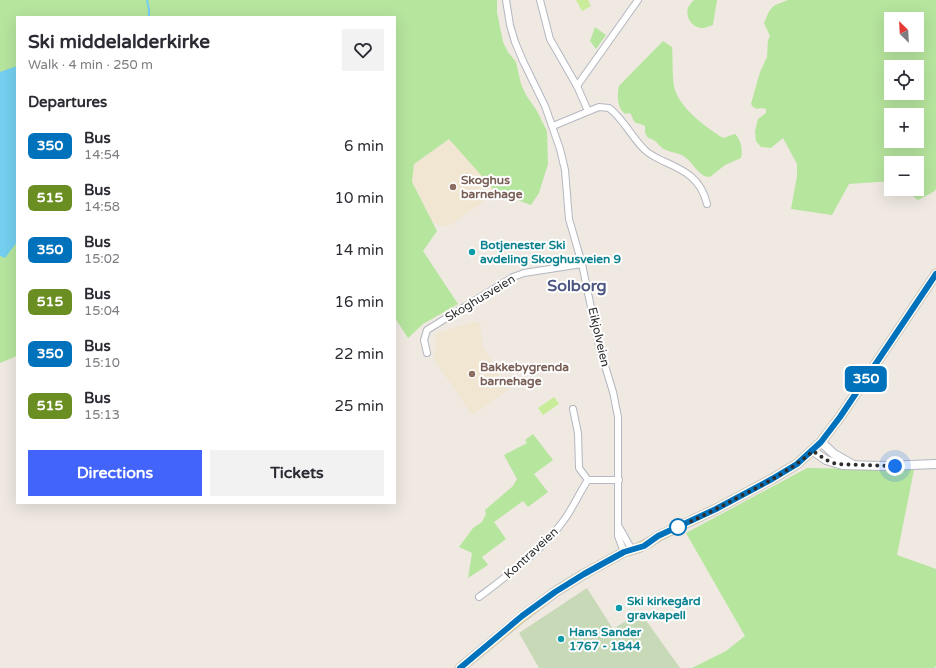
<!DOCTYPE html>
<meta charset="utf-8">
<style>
body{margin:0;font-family:"Varela Round",sans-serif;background:#f2f2f3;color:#2b2b33;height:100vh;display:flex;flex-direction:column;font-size:15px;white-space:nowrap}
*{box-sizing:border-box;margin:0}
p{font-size:13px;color:#7c7c81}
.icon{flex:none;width:22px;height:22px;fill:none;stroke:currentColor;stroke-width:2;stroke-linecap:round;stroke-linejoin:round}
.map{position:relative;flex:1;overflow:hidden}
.side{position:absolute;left:16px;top:16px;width:380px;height:488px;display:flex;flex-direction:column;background:#fff;border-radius:0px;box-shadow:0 4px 16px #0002}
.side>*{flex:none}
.badge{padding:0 8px;border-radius:6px;font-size:14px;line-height:26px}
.needle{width:26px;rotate:336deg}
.tools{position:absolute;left:884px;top:12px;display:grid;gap:8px}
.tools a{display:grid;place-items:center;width:40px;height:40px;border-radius:0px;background:#fff;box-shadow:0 4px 16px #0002;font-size:20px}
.you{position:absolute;width:20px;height:20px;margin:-10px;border:3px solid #fff;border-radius:50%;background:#1a73e8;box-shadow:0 0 0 6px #1a73e833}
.map>.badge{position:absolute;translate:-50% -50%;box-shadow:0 0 0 2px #fff}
h2{padding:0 12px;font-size:15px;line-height:36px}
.round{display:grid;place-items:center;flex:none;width:42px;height:42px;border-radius:0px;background:#f2f2f3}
.head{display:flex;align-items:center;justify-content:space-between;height:68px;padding:0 12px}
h1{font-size:19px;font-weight:800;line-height:30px}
.cta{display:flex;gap:8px;margin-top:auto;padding:8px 12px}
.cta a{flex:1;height:46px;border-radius:0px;background:#4264fb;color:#fff;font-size:16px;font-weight:800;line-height:46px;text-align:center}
.cta a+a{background:#f2f2f3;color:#2b2b33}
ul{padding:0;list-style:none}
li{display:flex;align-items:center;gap:12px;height:52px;padding:0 12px}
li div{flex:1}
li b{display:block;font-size:15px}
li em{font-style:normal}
li .badge{min-width:44px;font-weight:700;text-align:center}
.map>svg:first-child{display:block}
</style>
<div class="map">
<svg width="936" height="668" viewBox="0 0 936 668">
<rect width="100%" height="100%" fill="#efe9e1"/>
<!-- education -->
<g fill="#f0e6d1">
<polygon points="449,138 496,192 488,199 485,197 481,200 483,202 451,225 440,226 432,222 412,182 414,164"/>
<polygon points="475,321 480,324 483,347 508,390 472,415 434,359 436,346 435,334"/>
</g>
<!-- green -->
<g fill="#b6e59e" fill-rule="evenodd">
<polygon points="0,0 497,0 497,12 503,42 508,52 516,62 521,84 526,95 537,111 547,131 548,164 539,193 531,205 496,192 449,139 414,164 412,182 437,231 423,251 458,304 423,324 408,338 395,318 395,17 17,17 17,356 0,363"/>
<path d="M694 0H717L713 25C710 26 707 27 704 28 693 29 685 18 688 8 689 5 692 2 694 0Z"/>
<path d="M788 0H936V188L935 191 918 200 903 189H917V163H891V181L849 184 832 215 791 209 797 176V164L783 138 771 148 761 147 756 141 755 131 758 119 766 113V109L761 108 757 109 753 107 751 104 760 72 767 57 768 40 770 36 764 23C772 5 770 7 788 0ZM891 19H917V45H891ZM891 67H917V93H891ZM891 115H917V141H891Z"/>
<polygon points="595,27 606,35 596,49 590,41"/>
<path d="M663 41 672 47C673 57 672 81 675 90 681 109 707 128 723 138L735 134C741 139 743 151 741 158L725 165 710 177C699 177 694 164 686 158 681 153 672 153 666 150 658 147 657 139 648 138L645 133V126C635 121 635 126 631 114L629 113 626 114C617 110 617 94 619 86Z"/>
<polygon points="533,434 553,460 534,474 548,492 528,507 523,501 494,522 506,539 482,557 488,565 468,578 472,553 459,547 473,528 482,522 486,514 485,510 513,486 517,479 504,455 527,443 525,440"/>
<polygon points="807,468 914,470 897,555 936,569 936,666 934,668 692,668 726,651 745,636 686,533"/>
</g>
<!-- cemetery -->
<polygon fill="#c8d9b8" points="587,588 613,629 640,612 680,668 539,668 519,633"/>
<!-- pitch -->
<g fill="#c9ec9a">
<polygon points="576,0 588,0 591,6 582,11"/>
<polygon points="554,397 559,404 543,415 538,408"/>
</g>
<!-- water -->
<polygon fill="#75cff0" points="17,66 17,242 5,258 0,256 0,72"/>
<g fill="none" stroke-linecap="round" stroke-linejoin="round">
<!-- stream -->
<polyline stroke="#75cff0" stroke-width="2" points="147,0 149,10 149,17"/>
<!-- street casing -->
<g stroke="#b4b7c1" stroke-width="8">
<g id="street">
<polyline points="506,0 510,25 515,42 523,61 545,106 560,149 565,170 569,219 582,264 599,346 613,392 618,417 618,536 624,552"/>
<polyline points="540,0 550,39 577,86 588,111"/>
<polyline points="577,86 638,0"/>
<path d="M553 126 594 109 599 107 609 108C623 118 632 138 645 150 650 155 657 158 663 161 686 171 701 179 707 204"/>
<polyline points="427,353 424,340 427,330 513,277 524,273 582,264"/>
<polyline points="573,409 578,433 579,468 588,480"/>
<polyline points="619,527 632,550"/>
<path d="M479 597C508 575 543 550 564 520 573 508 579 493 588 480H619"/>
</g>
</g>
<!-- secondary casing -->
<g stroke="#b4b7c1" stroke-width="10">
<g id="secondary">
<polyline points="821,442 834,454 852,464"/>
<polyline points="813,451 826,460 842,465 884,466 936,464"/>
</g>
</g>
<!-- primary casing -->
<g stroke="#c9c9c9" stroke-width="11">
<polyline id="primary" points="460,668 522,617 555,592 584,574 624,552 638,548 648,543 659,536 716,509 772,479 797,464 821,442 840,417 936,274"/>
</g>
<!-- street -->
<use href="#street" stroke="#fff" stroke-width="6"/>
<!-- secondary -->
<use href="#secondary" stroke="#fff" stroke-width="8"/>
<!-- primary -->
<use href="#primary" stroke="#f2d163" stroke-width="9"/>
</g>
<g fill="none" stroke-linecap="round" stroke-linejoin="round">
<!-- line casing -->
<g stroke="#fff" stroke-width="9">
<polyline id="line" points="460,668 522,616 555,592 584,574 624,552 644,546 658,536 716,509 772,479 797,464 821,442 840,417 936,274"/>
</g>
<!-- line -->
<use href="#line" stroke="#0072bc" stroke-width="6"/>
<!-- walk -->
<path stroke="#2e2e2e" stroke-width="4" stroke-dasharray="0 7.2" d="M678 527C698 519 718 508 737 498 764 484 790 471 813 451L826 460 836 464 895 466"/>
</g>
<!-- markers -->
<g fill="#8d6e63" stroke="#fff" stroke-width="1.5">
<circle cx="453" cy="187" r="4"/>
<circle cx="472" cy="374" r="4"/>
</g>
<g fill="#0f9aa8" stroke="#fff" stroke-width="1.5">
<circle cx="472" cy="252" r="4"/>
<circle cx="619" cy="608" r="4"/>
<circle cx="561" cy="639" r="4"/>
</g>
<circle fill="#fff" stroke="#0072bc" stroke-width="2" cx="678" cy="527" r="8"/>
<g text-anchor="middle" stroke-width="4" stroke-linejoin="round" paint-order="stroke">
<!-- education labels -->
<g font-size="12" font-weight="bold" fill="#785e54" stroke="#fff" text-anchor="start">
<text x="461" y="184">Skoghus<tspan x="461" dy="14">barnehage</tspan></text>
<text x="480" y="371">Bakkebygrenda<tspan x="480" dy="14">barnehage</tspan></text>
</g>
<!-- culture labels -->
<g font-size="12" font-weight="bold" fill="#0d838f" stroke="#fff" text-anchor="start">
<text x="480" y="249">Botjenester Ski<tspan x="480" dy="14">avdeling Skoghusveien 9</tspan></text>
<text x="627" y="605">Ski kirkegård<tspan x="627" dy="14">gravkapell</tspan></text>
<text x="569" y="636">Hans Sander<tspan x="569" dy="14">1767 - 1844</tspan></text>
</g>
<!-- street labels -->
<g font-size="12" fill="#2e2e2e" stroke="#fff">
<text transform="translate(480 298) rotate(-31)" y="4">Skoghusveien</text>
<text transform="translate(599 337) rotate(77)" y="4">Eikjolveien</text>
<text transform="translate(531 553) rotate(-43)" y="4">Kontraveien</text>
</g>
<!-- district labels -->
<g font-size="16" font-weight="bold" fill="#4d5680" stroke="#fff">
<text x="577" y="291">Solborg</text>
</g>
</g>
</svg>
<div class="tools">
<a><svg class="needle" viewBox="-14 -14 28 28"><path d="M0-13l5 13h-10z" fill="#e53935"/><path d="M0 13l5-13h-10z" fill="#7c7c81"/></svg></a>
<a><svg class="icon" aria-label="locate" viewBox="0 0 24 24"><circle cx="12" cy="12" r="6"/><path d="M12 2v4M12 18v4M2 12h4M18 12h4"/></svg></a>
<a>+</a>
<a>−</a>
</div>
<div class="you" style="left:895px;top:466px"></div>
<b class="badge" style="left:866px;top:379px;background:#0072bc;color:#fff">350</b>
<section class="side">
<div class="head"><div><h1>Ski middelalderkirke</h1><p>Walk · 4 min · 250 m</p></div><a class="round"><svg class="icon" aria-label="heart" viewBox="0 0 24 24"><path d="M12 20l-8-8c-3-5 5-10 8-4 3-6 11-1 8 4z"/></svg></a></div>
<h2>Departures</h2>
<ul>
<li><span class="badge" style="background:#0072bc;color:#fff">350</span><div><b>Bus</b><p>14:54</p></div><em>6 min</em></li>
<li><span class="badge" style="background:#6b8e23;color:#fff">515</span><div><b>Bus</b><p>14:58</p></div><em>10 min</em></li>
<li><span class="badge" style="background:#0072bc;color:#fff">350</span><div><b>Bus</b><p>15:02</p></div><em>14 min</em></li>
<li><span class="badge" style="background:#6b8e23;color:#fff">515</span><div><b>Bus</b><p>15:04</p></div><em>16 min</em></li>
<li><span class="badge" style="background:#0072bc;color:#fff">350</span><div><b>Bus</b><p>15:10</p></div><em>22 min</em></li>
<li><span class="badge" style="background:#6b8e23;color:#fff">515</span><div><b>Bus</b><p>15:13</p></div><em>25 min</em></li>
</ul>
<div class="cta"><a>Directions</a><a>Tickets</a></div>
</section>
</div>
